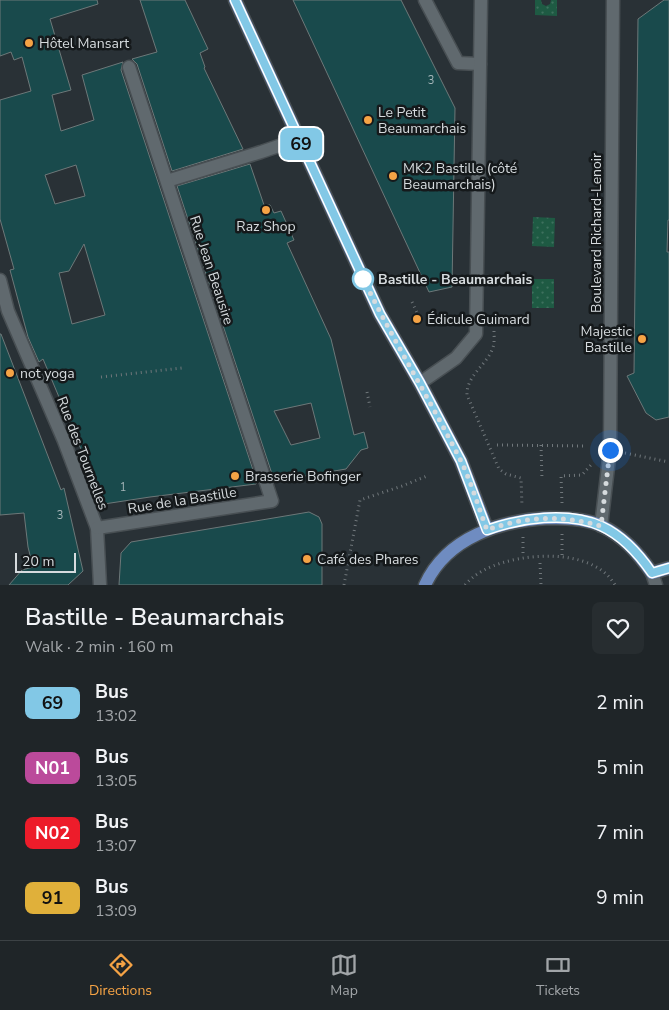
<!DOCTYPE html>
<meta charset="utf-8">
<style>
body{margin:0;font-family:"Nunito Sans",sans-serif;background:#272d30;color:#f1f3f6;height:100vh;display:flex;flex-direction:column;font-size:19px;white-space:nowrap}
*{box-sizing:border-box;margin:0}
p{font-size:16px;color:#a1a5a8}
.icon{flex:none;width:28px;height:28px;fill:none;stroke:currentColor;stroke-width:2;stroke-linecap:round;stroke-linejoin:round}
.map{position:relative;height:585px;overflow:hidden}
.panel{display:flex;flex-direction:column;background:#1f2528;flex:1}
.panel>*{flex:none}
.badge{padding:0 10px;border-radius:8px;font-size:18px;line-height:32px}
.scale{position:absolute;left:15px;bottom:12px;width:61px;box-sizing:border-box;padding-left:5px;border:2px solid #d6dbde;border-top:0;font-size:14px;line-height:18px;white-space:nowrap;color:#d6dbde;-webkit-text-stroke:4px #15191b;paint-order:stroke}
.you{position:absolute;width:25px;height:25px;margin:-12px;border:4px solid #fff;border-radius:50%;background:#1a73e8;box-shadow:0 0 0 8px #1a73e833}
.map>.badge{position:absolute;translate:-50% -50%;box-shadow:0 0 0 2px #fff}
.round{display:grid;place-items:center;flex:none;width:52px;height:52px;border-radius:8px;background:#272d30}
.summary{display:flex;align-items:center;justify-content:space-between;height:85px;padding:0 25px}
h1{font-size:24px;font-weight:600;line-height:38px}
ul{padding:0;list-style:none}
li{display:flex;align-items:center;gap:15px;height:65px;padding:0 25px}
li div{flex:1}
li b{display:block;font-size:19px}
li em{font-style:normal}
li .badge{min-width:55px;font-weight:700;text-align:center}
.tabs{display:flex;justify-content:space-around;align-items:center;height:70px;border-top:1px solid #3c4245;background:#1f2528;font-size:14px;color:#a1a5a8}
.tabs a{display:grid;justify-items:center;gap:2px}
.tabs .current{color:#f5a345}
.map>svg:first-child{display:block}
</style>
<div class="map">
<svg width="669" height="585" viewBox="0 0 669 585">
<defs>
<pattern id="garden-dots" width="8" height="8" patternUnits="userSpaceOnUse" patternTransform="scale(1.25)"><rect width="8" height="8" fill="#1e5a43"/><path d="M2 2h.1M6 6h.1" fill="none" stroke="#3e715e" stroke-width="1.8" stroke-linecap="round"/></pattern>
</defs>
<rect width="100%" height="100%" fill="#293136"/>
<!-- garden -->
<g fill="url(#garden-dots)">
<polygon points="535,0 541,0 542,4 546,6 550,4 551,0 557,0 557,16 535,15"/>
<polygon points="533,217 555,218 554,247 532,246"/>
<rect x="532" y="279" width="22" height="29"/>
</g>
<!-- building -->
<g fill="#194a4c" stroke="#6d7879" fill-rule="evenodd">
<path d="M0 0H97L98 4 50 19 71 90 52 95 61 131 94 120 82 75 123 62 121 70 257 482 256 484 150 497 104 504 43 359 39 362 28 337 10 270 14 269 0 219V100L31 91 22 57 14 60 11 52 0 56ZM76 165 85 196 55 204 45 175ZM84 244 105 315 72 324 59 273 69 271Z"/>
<polygon points="140,0 185,0 208,49 200,53 205,67 204,68 243,149 172,171 137,64 132,59 157,52"/>
<polygon points="293,0 401,0 455,108 452,287 429,292"/>
<polygon points="664,0 669,0 669,220 668,220 667,252 669,252 669,417 656,420 646,413 627,376 634,373 638,19"/>
<path d="M250 164 264 205H270L274 213 281 211 294 240 287 243 331 339 354 435 364 432 368 448 361 450 346 469 299 477 298 473 273 477 177 186ZM311 403 320 438 291 445 274 411Z"/>
<polygon points="0,334 1,334 61,490 64,488 83,571 68,585 9,585 22,570 33,567 28,547 24,513 0,515"/>
<polygon points="309,512 319,517 322,524 322,585 119,585 121,553 131,542"/>
</g>
<g fill="none" stroke-linecap="round" stroke-linejoin="round">
<!-- street casing -->
<g stroke="#484f53" stroke-width="15">
<g id="street">
<polyline points="425,0 458,63 480,64"/>
<polyline points="167,181 261,152 299,139"/>
<polyline points="0,280 8,311 64,441 97,528 100,585"/>
<polyline points="420,383 456,358 476,334 481,0"/>
<polyline points="97,528 272,501 129,67"/>
</g>
</g>
<!-- secondary casing -->
<g stroke="#484f53" stroke-width="15">
<g id="secondary">
<polyline points="601,526 610,450 613,0"/>
<polyline points="652,573 656,585"/>
</g>
</g>
<!-- primary casing -->
<g stroke="#484f53" stroke-width="15">
<g id="primary">
<polyline points="235,0 380,314 420,383 461,461 487,529"/>
<path d="M425 585C447 537 501 520 550 518 566 518 587 519 602 526 624 537 638 553 652 573L669 568"/>
</g>
</g>
<!-- path -->
<g stroke="#70777b" stroke-width="3" stroke-dasharray="1 4" stroke-linecap="butt">
<polyline points="412,302 419,317"/>
<path d="M494 331C494 337 495 344 492 350 485 366 466 377 467 395L499 469 506 474 521 478 522 506"/>
<polyline points="101,377 182,368"/>
<polyline points="367,392 370,407"/>
<polyline points="497,445 587,446"/>
<polyline points="541,445 542,480"/>
<polyline points="625,453 669,462"/>
<polyline points="562,503 561,476 582,475 591,465"/>
<polyline points="562,534 562,557"/>
<polyline points="523,537 523,557"/>
<polyline points="540,563 541,585"/>
<polyline points="344,585 360,500 402,486 427,476"/>
<path d="M465 585C471 578 478 573 486 569 521 552 593 547 615 585"/>
</g>
<!-- street -->
<use href="#street" stroke="#60696e" stroke-width="12"/>
<!-- secondary -->
<use href="#secondary" stroke="#60696e" stroke-width="12"/>
<!-- primary -->
<use href="#primary" stroke="#6f8cc1" stroke-width="12"/>
</g>
<g fill="none" stroke-linecap="round" stroke-linejoin="round">
<!-- line casing -->
<g stroke="#fff" stroke-width="11">
<path id="line" d="M235 0 380 314 420 383 461 461 487 530C520 518 568 511 601 526 623 536 639 554 652 573L669 568"/>
</g>
<!-- line -->
<use href="#line" stroke="#82c8e6" stroke-width="8"/>
<!-- walk -->
<path stroke="#d6dbde" stroke-width="5" stroke-dasharray="0 9" d="M363 279 361 274C391 337 428 396 460 459 471 481 478 506 487 530 525 516 562 515 601 526L610 450"/>
</g>
<!-- markers -->
<g fill="#f5a345" stroke="#15191b" stroke-width="2">
<circle cx="29" cy="43" r="5"/>
<circle cx="368" cy="120" r="5"/>
<circle cx="393" cy="176" r="5"/>
<circle cx="266" cy="210" r="5"/>
<circle cx="417" cy="319" r="5"/>
<circle cx="642" cy="339" r="5"/>
<circle cx="10" cy="373" r="5"/>
<circle cx="235" cy="476" r="5"/>
<circle cx="307" cy="559" r="5"/>
</g>
<circle fill="#fff" stroke="#82c8e6" stroke-width="2.5" cx="363" cy="279" r="10"/>
<g text-anchor="middle" stroke-width="5" stroke-linejoin="round" paint-order="stroke">
<!-- number labels -->
<g font-size="11" fill="#a7b7ba">
<text x="431" y="84">3</text>
<text x="123" y="491">1</text>
<text x="60" y="519">3</text>
</g>
<!-- poi labels -->
<g font-size="14" fill="#d6dbde" stroke="#15191b" text-anchor="start">
<text x="39" y="48">Hôtel Mansart</text>
<text x="378" y="117">Le Petit<tspan x="378" dy="16">Beaumarchais</tspan></text>
<text x="403" y="173">MK2 Bastille (côté<tspan x="403" dy="16">Beaumarchais)</tspan></text>
<text x="266" y="231" text-anchor="middle">Raz Shop</text>
<text x="427" y="324">Édicule Guimard</text>
<text x="632" y="336" text-anchor="end">Majestic<tspan x="632" dy="16">Bastille</tspan></text>
<text x="20" y="378">not yoga</text>
<text x="245" y="481">Brasserie Bofinger</text>
<text x="317" y="564">Café des Phares</text>
</g>
<!-- street labels -->
<g font-size="14" fill="#d6dbde" stroke="#15191b">
<text transform="translate(596 233) rotate(-90)" y="5">Boulevard Richard-Lenoir</text>
<text transform="translate(212 270) rotate(72)" y="5">Rue Jean Beausire</text>
<text transform="translate(83 453) rotate(69)" y="5">Rue des Tournelles</text>
<text transform="translate(182 500) rotate(-9)" y="5">Rue de la Bastille</text>
</g>
<!-- stop labels -->
<g font-size="14" font-weight="bold" fill="#d6dbde" stroke="#15191b" text-anchor="start">
<text x="378" y="284">Bastille - Beaumarchais</text>
</g>
</g>
</svg>
<div class="scale">20 m</div>
<div class="you" style="left:610px;top:450px"></div>
<b class="badge" style="left:301px;top:144px;background:#82c8e6;color:#111">69</b>
</div>
<section class="panel">
<div class="summary"><div><h1>Bastille - Beaumarchais</h1><p>Walk · 2 min · 160 m</p></div><a class="round"><svg class="icon" aria-label="heart" viewBox="0 0 24 24"><path d="M12 20l-8-8c-3-5 5-10 8-4 3-6 11-1 8 4z"/></svg></a></div>
<ul>
<li><span class="badge" style="background:#82c8e6;color:#111">69</span><div><b>Bus</b><p>13:02</p></div><em>2 min</em></li>
<li><span class="badge" style="background:#bb4a9b;color:#fff">N01</span><div><b>Bus</b><p>13:05</p></div><em>5 min</em></li>
<li><span class="badge" style="background:#ed1c2a;color:#fff">N02</span><div><b>Bus</b><p>13:07</p></div><em>7 min</em></li>
<li><span class="badge" style="background:#e0b03a;color:#111">91</span><div><b>Bus</b><p>13:09</p></div><em>9 min</em></li>
</ul>
</section>
<nav class="tabs">
<a class="current"><svg class="icon" aria-label="directions" viewBox="0 0 24 24"><path d="M12 3l9 9-9 9-9-9zM9 14v-3h6M13 9l2 2-2 2"/></svg>Directions</a>
<a><svg class="icon" aria-label="map" viewBox="0 0 24 24"><path d="M3 6l6-2 6 2 6-2v14l-6 2-6-2-6 2zM9 4v14M15 6v14"/></svg>Map</a>
<a><svg class="icon" aria-label="tickets" viewBox="0 0 24 24"><path d="M3 7h18v10H3zM15 7v10"/></svg>Tickets</a>
</nav>
